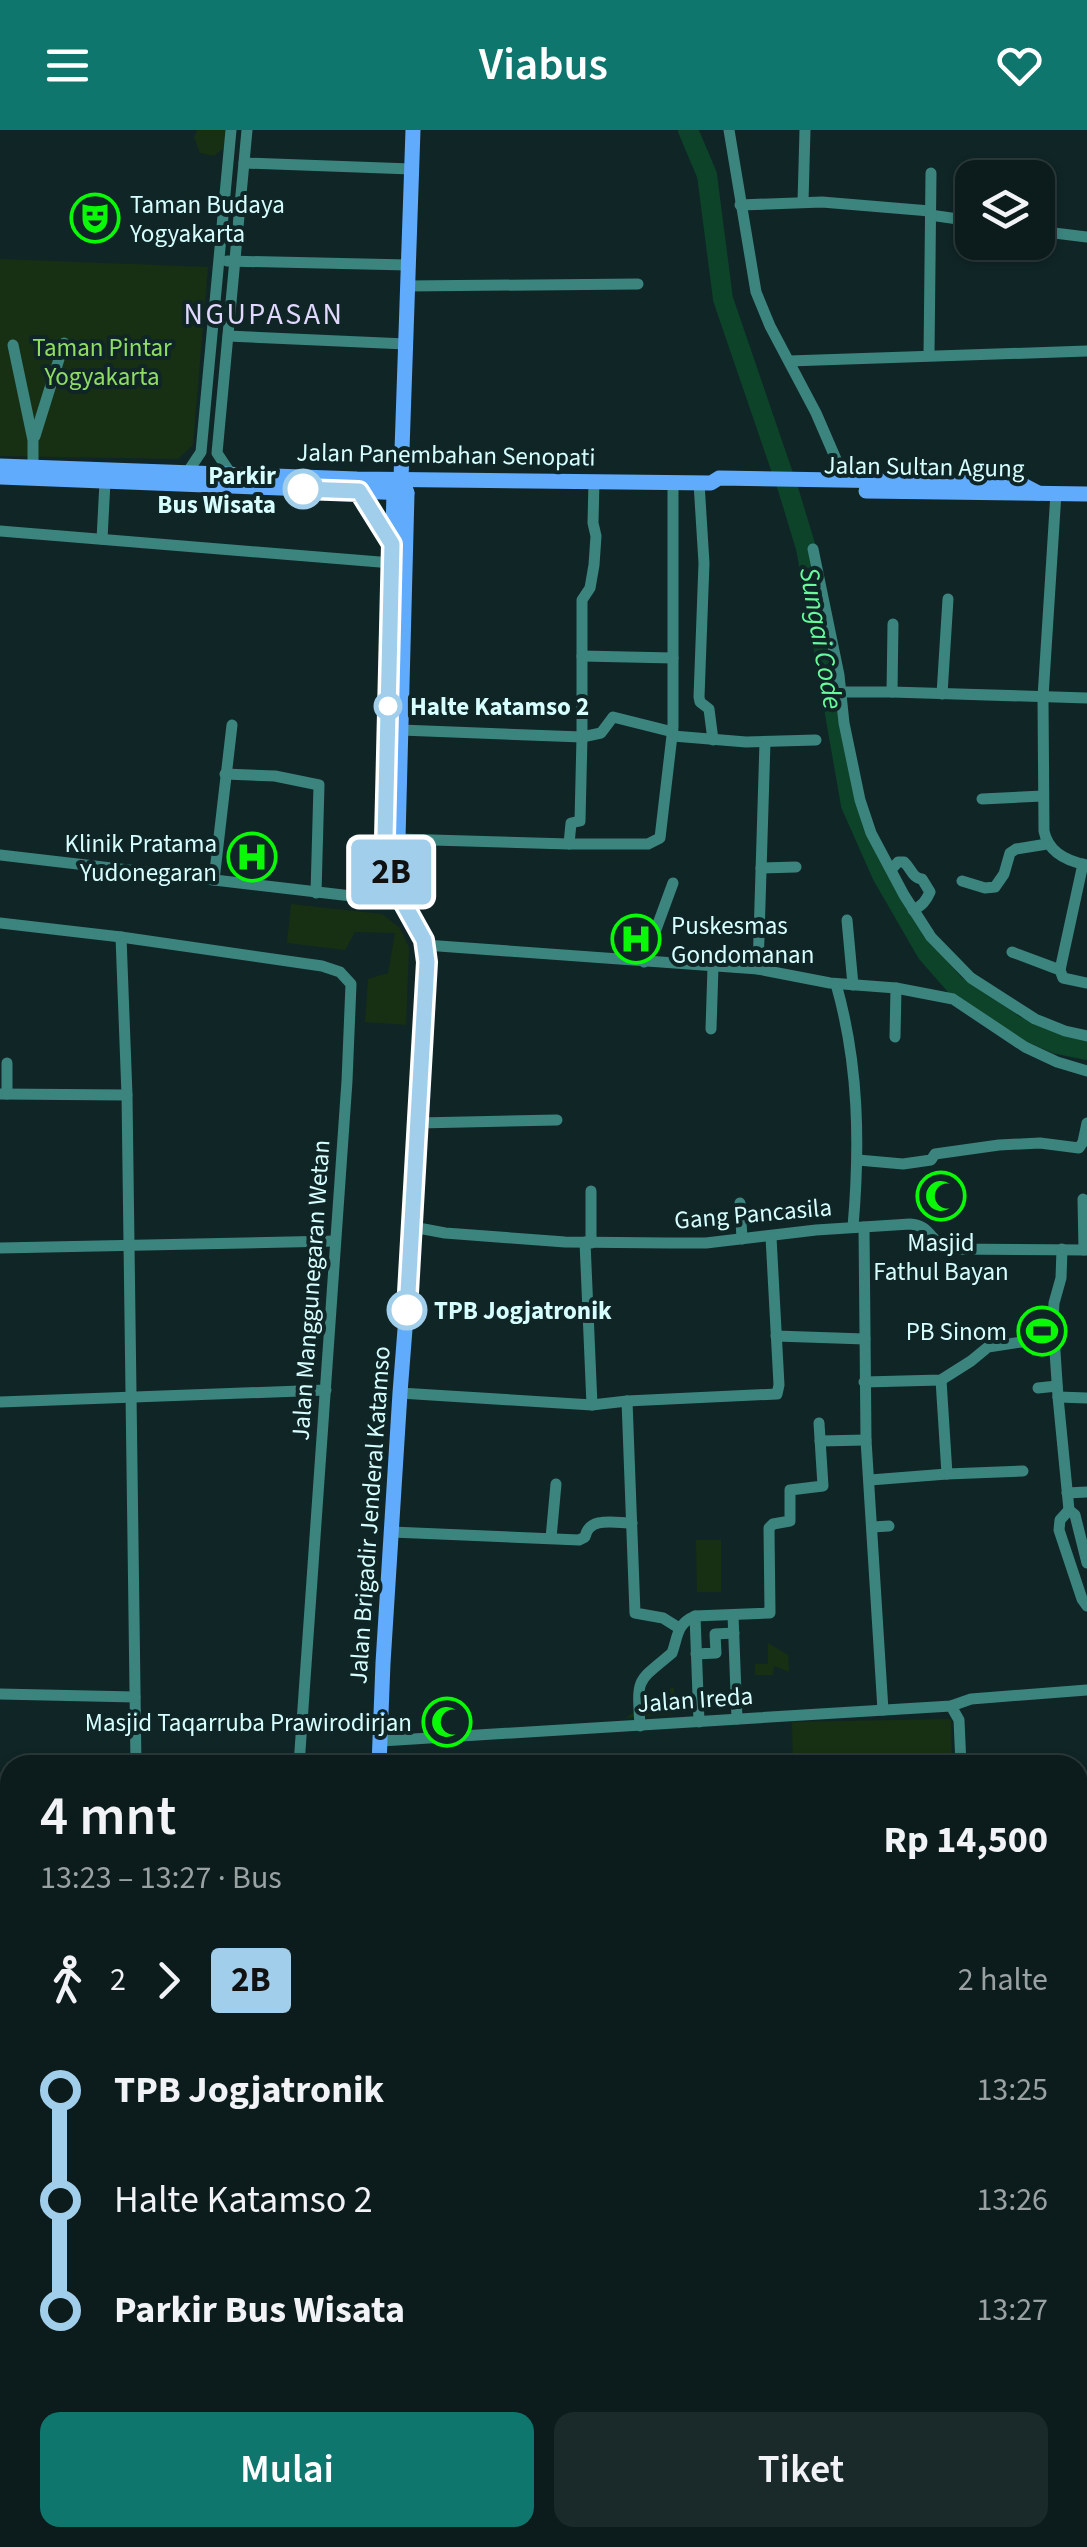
<!DOCTYPE html>
<html lang="id">
<meta charset="utf-8">
<style>
body{margin:0;font-family:"Source Sans 3",sans-serif;background:#1a2929;color:#f1f3f6;height:100vh;display:flex;flex-direction:column;font-size:38px;white-space:nowrap}
*{box-sizing:border-box;margin:0}
p{font-size:32px;color:#9aa1a3}
.icon{flex:none;width:55px;height:55px;fill:none;stroke:currentColor;stroke-width:2;stroke-linecap:round;stroke-linejoin:round}
.map{position:relative;flex:1;overflow:hidden}
.side{position:absolute;left:0px;top:1625px;width:1088px;height:792px;display:flex;flex-direction:column;background:#0c1c1c;border-radius:30px 30px 0 0;box-shadow:0 2px 8px #0004,0 0 0 2px #2c3a3b}
.side>*{flex:none}
.badge{padding:0 20px;border-radius:8px;font-size:35px;line-height:65px}
.tools{position:absolute;left:955px;top:30px;display:grid;gap:20px}
.tools a{display:grid;place-items:center;width:100px;height:100px;border-radius:20px;background:#0c1c1c;box-shadow:0 2px 8px #0004,0 0 0 2px #2c3a3b;font-size:50px}
.map>.badge{position:absolute;translate:-50% -50%;box-shadow:0 0 0 5px #fff}
.legs{display:flex;align-items:center;gap:15px;height:110px;padding:0 40px;font-size:32px}
.legs p{margin-inline-start:auto}
.overview{display:flex;align-items:center;justify-content:space-between;height:170px;padding:0 40px}
h1{font-size:55px;font-weight:600;line-height:75px}
.button{display:flex;gap:20px;margin-top:auto;padding:20px 40px}
.button a{flex:1;height:115px;border-radius:20px;background:#0f766e;color:#fff;font-size:40px;font-weight:600;line-height:115px;text-align:center}
.button a+a{background:#1a2929;color:#f1f3f6}
ul{padding:0 40px;list-style:none}
li{display:flex;align-items:center;gap:35px;height:110px;font-size:38px}
li i{display:grid;place-items:center;width:15px;height:100%;margin:0 12px;background:currentColor}
li i::after{content:'';width:25px;height:25px;margin:-12px;border:8px solid;border-radius:50%;background:#0c1c1c}
li p{margin-inline-start:auto}
li:first-child i{background:linear-gradient(#0000 50%,currentColor 0)}
li:last-child i{background:linear-gradient(currentColor 50%,#0000 0)}
header{display:flex;justify-content:space-between;align-items:center;height:130px;padding:0 40px;background:#0f766e;color:#fff;font-size:45px;font-weight:600}
.map>svg:first-child{display:block}
</style>
<header><svg class="icon" aria-label="menu" viewBox="0 0 24 24"><path d="M4 6h16M4 12h16M4 18h16"/></svg>Viabus<svg class="icon" aria-label="heart" viewBox="0 0 24 24"><path d="M12 20l-8-8c-3-5 5-10 8-4 3-6 11-1 8 4z"/></svg></header>
<div class="map">
<svg width="1087" height="2417" viewBox="0 0 1087 2417">
<rect width="100%" height="100%" fill="#102526"/>
<!-- green -->
<g fill="#173013">
<polygon points="197,0 232,0 226,16 214,26 200,23 194,7"/>
<polygon points="0,129 208,137 193,315 178,329 0,326"/>
<polygon points="291,774 382,784 400,798 409,818 406,895 365,892 368,849 388,843 395,803 355,802 345,820 287,813"/>
<polygon points="696,1410 721,1410 721,1462 697,1462"/>
<polygon points="768,1513 788,1525 789,1542 774,1536 773,1545 755,1545 755,1534 768,1534"/>
<polygon points="670,1558 674,1558 675,1584 625,1588 648,1574 671,1574"/>
<polygon points="951,1589 952,1635 793,1635 792,1592"/>
<polygon points="415,1625 597,1633 597,1635 414,1635"/>
</g>
<g fill="none" stroke-linecap="round" stroke-linejoin="round">
<!-- river -->
<polyline stroke="#0c4329" stroke-width="20" points="688,0 707,45 723,169 789,362 806,418 851,675 882,745 927,823 955,855 1016,896 1057,914 1087,920"/>
<!-- minor -->
<g stroke="#3c847e" stroke-width="11">
<polyline points="729,0 756,162 770,196 816,283 845,350"/>
<polyline points="244,33 411,39"/>
<polyline points="803,72 805,0"/>
<polyline points="740,75 822,72 930,81"/>
<polyline points="930,85 972,91"/>
<polyline points="1038,101 1087,107"/>
<polyline points="227,131 408,135"/>
<polyline points="407,156 638,154"/>
<polyline points="228,206 406,214"/>
<polyline points="13,215 33,310 33,337"/>
<polyline points="929,225 931,43"/>
<polyline points="789,231 1087,221"/>
<polyline points="35,306 64,213"/>
<polyline points="187,343 201,322 231,0"/>
<polyline points="231,344 217,323 247,0"/>
<polyline points="699,353 704,433 699,567 700,572 709,579 713,610"/>
<path d="M1056 363 1043 567 1044 701C1048 722 1066 731 1087 735"/>
<polyline points="0,401 392,433"/>
<polyline points="102,409 105,352"/>
<polyline points="813,419 839,545 844,593 860,670 871,703 904,765 931,807 971,848 1035,889 1065,901 1087,906"/>
<polyline points="893,494 892,562 1087,568"/>
<polyline points="582,526 673,528"/>
<polyline points="842,562 892,562"/>
<polyline points="942,564 948,469"/>
<polyline points="401,600 582,607 601,603 613,587 673,602"/>
<polyline points="673,606 746,612 816,610"/>
<polyline points="225,644 275,646 319,655 316,763"/>
<polyline points="982,669 1043,666"/>
<polyline points="398,709 569,714 648,714 660,708 673,597 673,352"/>
<polyline points="569,714 571,693 580,691 582,607 582,470 590,458 594,435 596,406 593,393 594,351"/>
<polyline points="0,725 403,772"/>
<polyline points="761,738 796,737"/>
<path d="M891 740 898 732H904C911 738 912 748 922 749L930 762C926 771 922 776 913 780"/>
<polyline points="214,750 232,595"/>
<polyline points="962,751 985,758 995,757 1004,744 1010,723 1016,719 1047,714"/>
<polyline points="847,790 853,855"/>
<polyline points="0,793 121,807 322,836 340,842 351,854 347,951 299,1635"/>
<polyline points="121,807 127,965 136,1635"/>
<polyline points="425,815 758,839 830,853 896,858 953,869 1025,917 1057,932 1087,941"/>
<polyline points="1012,822 1060,840 1063,848 1087,853"/>
<polyline points="644,832 673,753"/>
<polyline points="758,839 765,612"/>
<polyline points="1060,840 1083,734"/>
<path d="M836 854C859 934 860 1015 853 1097"/>
<polyline points="711,899 713,837"/>
<polyline points="895,907 896,858"/>
<polyline points="7,933 7,964"/>
<polyline points="0,964 127,965"/>
<polyline points="419,993 557,990"/>
<polyline points="858,1030 903,1034 931,1030 935,1024 999,1015 1040,1013 1079,1018 1083,1012 1087,993"/>
<polyline points="591,1061 591,1113"/>
<polyline points="1083,1069 1084,1120"/>
<polyline points="740,1073 742,1109"/>
<path d="M413 1097 445 1103 565 1112 669 1113H706L816 1100 910 1094C931 1095 930 1112 948 1119L1087 1120"/>
<polyline points="864,1097 866,1310 883,1580"/>
<polyline points="585,1112 592,1275"/>
<polyline points="0,1118 335,1111"/>
<polyline points="1062,1119 1061,1148 1054,1173 1053,1191 1058,1267 1069,1380 1075,1385 1087,1433"/>
<polyline points="776,1206 865,1209"/>
<polyline points="941,1250 947,1344"/>
<polyline points="864,1252 941,1250 971,1231 988,1217 1021,1212 1055,1213"/>
<polyline points="1038,1258 1057,1256"/>
<polyline points="400,1263 592,1275 627,1271 635,1483 663,1488 679,1498"/>
<polyline points="1058,1267 1087,1268"/>
<polyline points="627,1271 777,1264 779,1255 771,1107"/>
<polyline points="0,1272 326,1260"/>
<polyline points="820,1311 866,1310"/>
<polyline points="870,1350 947,1344 1023,1341"/>
<polyline points="1067,1363 1087,1362"/>
<polyline points="1069,1380 1060,1390 1059,1400 1082,1469 1087,1476"/>
<polyline points="872,1397 889,1396"/>
<path d="M392 1402 579 1410 585 1407C589 1386 615 1393 632 1393"/>
<polyline points="551,1408 556,1354"/>
<polyline points="733,1485 737,1589"/>
<polyline points="695,1486 699,1592"/>
<polyline points="696,1524 716,1523 715,1504 734,1503"/>
<polyline points="0,1564 135,1567"/>
<polyline points="951,1576 959,1590 961,1635"/>
<path d="M640 1596C637 1547 636 1553 672 1523 678 1507 676 1494 695 1486L770 1483 769 1398 773 1394 790 1391V1360L823 1356 819 1293"/>
<polyline points="381,1611 951,1576 971,1569 1087,1560"/>
<polyline points="1078,1677 1087,1676"/>
<polyline points="0,1685 10,1685"/>
<polyline points="0,1798 10,1798"/>
<polyline points="1078,1817 1087,1818"/>
<polyline points="1078,1891 1087,1891"/>
<polyline points="0,1912 10,1913"/>
<polyline points="1078,1989 1087,1989"/>
<polyline points="0,2052 10,2053"/>
<polyline points="1078,2103 1087,2104"/>
<polyline points="0,2191 10,2192"/>
<polyline points="1078,2291 1087,2292"/>
<polyline points="0,2332 10,2333"/>
<polyline points="1078,2354 1087,2354"/>
<polyline points="1056,2408 1087,2412"/>
<polyline points="437,2413 473,2417"/>
<polyline points="242,2417 243,2408"/>
<polyline points="506,2417 506,2408"/>
<polyline points="592,2417 593,2408"/>
<polyline points="644,2417 646,2408"/>
<polyline points="879,2417 880,2408"/>
<polyline points="952,2417 952,2408"/>
</g>
<!-- major -->
<g stroke="#60abfb" stroke-width="15">
<polyline points="0,336 357,349 711,353 719,348 1019,353 1038,363"/>
<polyline points="0,347 407,363"/>
<polyline points="359,361 392,412"/>
<polyline points="866,361 1087,364"/>
<polyline points="391,726 398,709 407,363 405,357"/>
<polyline points="379,1635 383,1533 400,1263 413,1097 427,832 424,810 394,756 391,726 385,708 394,362 401,349 413,0"/>
<polyline points="320,2417 321,2408"/>
</g>
</g>
<g fill="none" stroke-linecap="round" stroke-linejoin="round">
<!-- line-1 casing -->
<g stroke="#fff" stroke-width="22">
<polyline id="line-1" points="303,359 359,361 392,414 385,708 391,726 394,756 424,810 427,832 407,1180"/>
</g>
<!-- line-1 -->
<use href="#line-1" stroke="#a1cfeb" stroke-width="15"/>
</g>
<!-- icons -->
<defs>
<g id="theatre-ring" transform="scale(2.5)"><circle r="9.5" fill="#102526" stroke="#0af907" stroke-width="1.5"/><path d="M-5-5.5Q0-4 5-5.5V0Q5 5 0 6Q-5 5-5 0ZM-3.3-2.5H-1v1.5H-3.3ZM1-2.5H3.3v1.5H1ZM-2.8 1Q0 5.5 2.8 1Z" fill="#0af907"/></g>
<g id="hospital-ring" transform="scale(2.5)"><circle r="9.5" fill="#102526" stroke="#0af907" stroke-width="1.5"/><path d="M-5-5h3v3.5h4V-5h3V5h-3V1.5h-4V5h-3Z" fill="#0af907"/></g>
<g id="mosque-ring" transform="scale(2.5)"><circle r="9.5" fill="#102526" stroke="#0af907" stroke-width="1.5"/><path d="M3.5-4.9A6 6 0 1 0 3.5 4.9A5 5 0 1 1 3.5-4.9Z" fill="#0af907"/></g>
<g id="stadium-ring" transform="scale(2.5)"><circle r="9.5" fill="#102526" stroke="#0af907" stroke-width="1.5"/><path d="M0-5a6.5 5 0 1 0 0 10a6.5 5 0 1 0 0-10ZM-3.5-1.8h7v3.6h-7Z" fill="#0af907"/></g>
</defs>
<g fill-rule="evenodd">
<use href="#theatre-ring" x="95" y="88"/>
<use href="#hospital-ring" x="252" y="727"/>
<use href="#hospital-ring" x="636" y="809"/>
<use href="#mosque-ring" x="941" y="1066"/>
<use href="#stadium-ring" x="1042" y="1201"/>
<use href="#mosque-ring" x="447" y="1592"/>
</g>
<!-- markers -->
<g fill="#fff" stroke="#a1cfeb" stroke-width="5">
<circle cx="303" cy="359" r="18"/>
<circle cx="388" cy="576" r="12"/>
<circle cx="407" cy="1180" r="18"/>
</g>
<g text-anchor="middle" stroke-width="8" stroke-linejoin="round" paint-order="stroke">
<!-- poi labels -->
<g font-size="25" fill="#d6fefe" stroke="#102526" text-anchor="end">
<text x="130" y="83" text-anchor="start">Taman Budaya<tspan x="130" dy="29">Yogyakarta</tspan></text>
<text x="217" y="722">Klinik Pratama<tspan x="217" dy="29">Yudonegaran</tspan></text>
<text x="671" y="804" text-anchor="start">Puskesmas<tspan x="671" dy="29">Gondomanan</tspan></text>
<text x="941" y="1121" text-anchor="middle">Masjid<tspan x="941" dy="29">Fathul Bayan</tspan></text>
<text x="1007" y="1210">PB Sinom</text>
<text x="412" y="1601">Masjid Taqarruba Prawirodirjan</text>
</g>
<!-- park labels -->
<g font-size="25" fill="#8fdd63" stroke="#102526">
<text x="102" y="226">Taman Pintar<tspan x="102" dy="29">Yogyakarta</tspan></text>
</g>
<!-- street labels -->
<g font-size="25" fill="#d6fefe" stroke="#102526">
<text transform="translate(446 324) rotate(1)" y="9">Jalan Panembahan Senopati</text>
<text transform="translate(924 336) rotate(1)" y="9">Jalan Sultan Agung</text>
<text transform="translate(753 1083) rotate(-5)" y="9">Gang Pancasila</text>
<text transform="translate(310 1160) rotate(-86)" y="9">Jalan Manggunegaran Wetan</text>
<text transform="translate(369 1385) rotate(-86)" y="9">Jalan Brigadir Jenderal Katamso</text>
<text transform="translate(695 1569) rotate(-4)" y="9">Jalan Ireda</text>
</g>
<!-- stop labels -->
<g font-size="25" font-weight="bold" fill="#d6fefe" stroke="#102526" text-anchor="start">
<text x="276" y="354" text-anchor="end">Parkir<tspan x="276" dy="29">Bus Wisata</tspan></text>
<text x="410" y="585">Halte Katamso 2</text>
<text x="434" y="1189">TPB Jogjatronik</text>
</g>
<!-- water labels -->
<g font-size="28" font-style="italic" fill="#67fb9b" stroke="#102526">
<text transform="translate(822 508) rotate(80)" y="10">Sungai Code</text>
</g>
<!-- quarter labels -->
<g font-size="30" letter-spacing="2.5" fill="#e1d8fe" stroke="#102526">
<text x="264" y="194">NGUPASAN</text>
</g>
</g>
</svg>
<div class="tools">
<a><svg class="icon" aria-label="layers" viewBox="0 0 24 24"><path d="M12 4l9 5-9 5-9-5zM3 14l9 5 9-5"/></svg></a>
</div>
<b class="badge" style="left:391px;top:742px;background:#a1cfeb;color:#111">2B</b>
<section class="side">
<div class="overview"><div><h1>4 mnt</h1><p>13:23 – 13:27 · Bus</p></div><b>Rp 14,500</b></div>
<div class="legs"><svg class="icon" aria-label="walk" viewBox="0 0 24 24"><circle cx="13" cy="4" r="2"/><path d="M13 8l-2 6 4 7M11 14l-3 7M7 12l3-4h3l4 4"/></svg>2<svg class="icon" aria-label="forward" viewBox="0 0 24 24"><path d="M9 5l7 7-7 7"/></svg><b class="badge" style="background:#a1cfeb;color:#111">2B</b><p>2 halte</p></div>
<ul>
<li><i style="color:#a1cfeb"></i><b>TPB Jogjatronik</b><p>13:25</p></li>
<li><i style="color:#a1cfeb"></i><span>Halte Katamso 2</span><p>13:26</p></li>
<li><i style="color:#a1cfeb"></i><b>Parkir Bus Wisata</b><p>13:27</p></li>
</ul>
<div class="button"><a>Mulai</a><a>Tiket</a></div>
</section>
</div>
